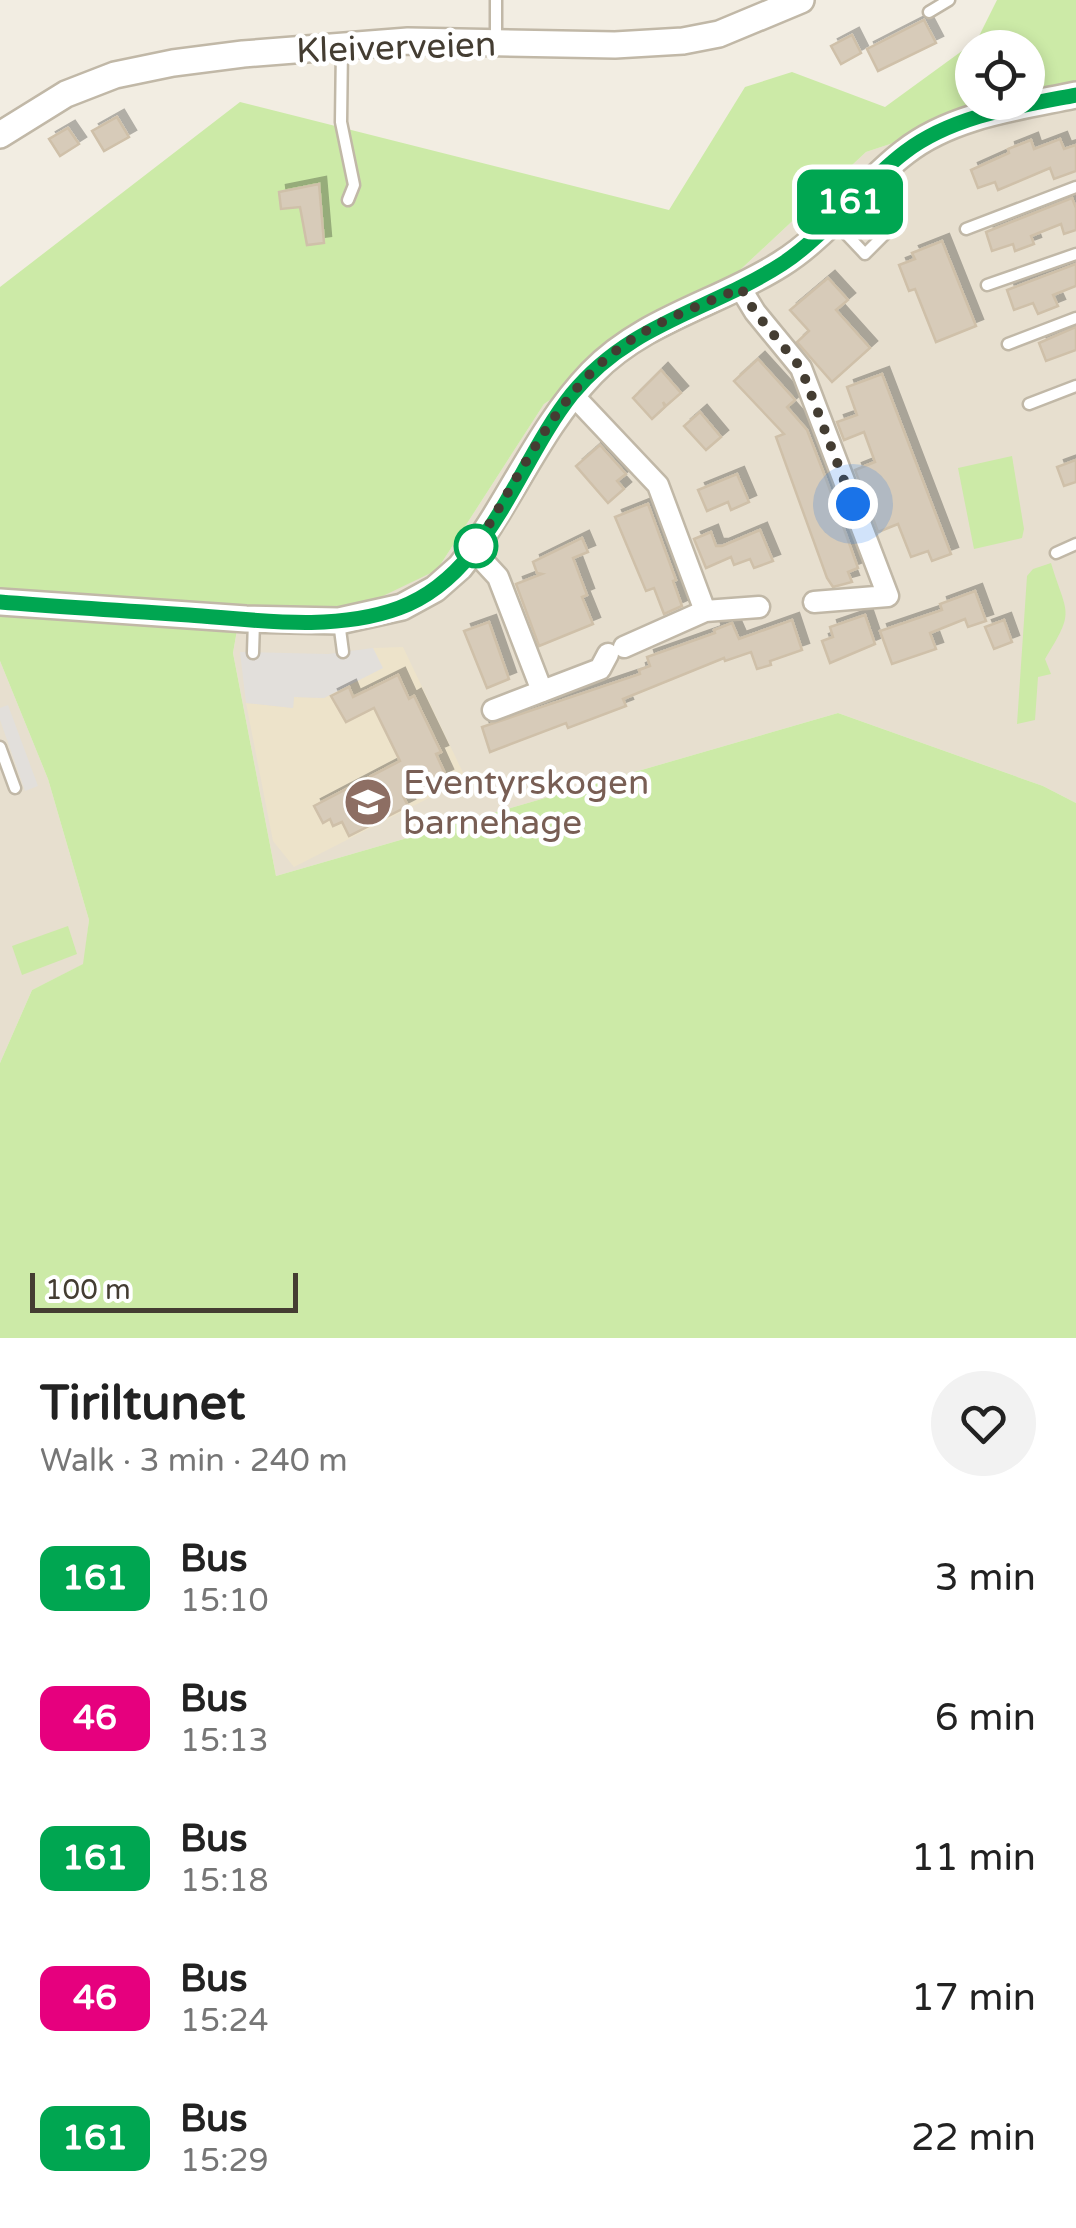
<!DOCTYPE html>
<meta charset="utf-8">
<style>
body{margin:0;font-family:"Varela Round",sans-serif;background:#f2f2f2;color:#222;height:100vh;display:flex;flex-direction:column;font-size:38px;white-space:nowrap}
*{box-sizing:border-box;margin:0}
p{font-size:32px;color:#767676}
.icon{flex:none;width:55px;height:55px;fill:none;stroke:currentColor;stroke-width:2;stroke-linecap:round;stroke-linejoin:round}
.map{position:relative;height:1338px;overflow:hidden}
.drawer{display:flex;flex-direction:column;background:#fff;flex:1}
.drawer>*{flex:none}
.badge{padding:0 20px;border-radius:15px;font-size:35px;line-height:65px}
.fabs{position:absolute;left:955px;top:30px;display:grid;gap:20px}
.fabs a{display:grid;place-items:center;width:90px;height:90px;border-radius:50%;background:#fff;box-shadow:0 5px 15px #0003;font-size:50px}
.scale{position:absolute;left:30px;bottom:25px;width:268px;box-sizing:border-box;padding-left:10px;border:5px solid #443d32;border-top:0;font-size:28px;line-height:35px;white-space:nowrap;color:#443d32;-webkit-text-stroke:8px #fff;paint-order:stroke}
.you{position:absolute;width:50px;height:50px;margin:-25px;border:8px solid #fff;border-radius:50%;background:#1a73e8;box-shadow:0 0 0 15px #1a73e833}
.map>.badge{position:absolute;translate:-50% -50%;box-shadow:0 0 0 5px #fff}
.round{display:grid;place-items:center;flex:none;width:105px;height:105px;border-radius:52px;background:#f2f2f2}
.headline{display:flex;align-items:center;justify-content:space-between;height:170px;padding:0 40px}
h1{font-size:48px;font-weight:800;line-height:75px}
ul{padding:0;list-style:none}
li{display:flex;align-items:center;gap:30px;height:140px;padding:0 40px}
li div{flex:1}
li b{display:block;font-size:38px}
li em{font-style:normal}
li .badge{min-width:110px;font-weight:700;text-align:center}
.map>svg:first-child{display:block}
</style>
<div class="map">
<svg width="1076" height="1338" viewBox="0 0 1076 1338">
<defs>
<filter id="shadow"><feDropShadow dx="7" dy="-7" stdDeviation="0" flood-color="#0004"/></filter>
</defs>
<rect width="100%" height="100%" fill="#f2ede2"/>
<!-- residential -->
<g fill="#e7dfcf">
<polygon points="1076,82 1076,803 1043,786 838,713 276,876 233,653 240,613 437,570 544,404 740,270 866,152"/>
<polygon points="0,661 48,779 89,920 84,964 32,990 0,1063"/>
</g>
<!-- education -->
<polygon fill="#ede3ca" points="403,647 466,779 294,867 273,841 246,703 293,708 294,697 324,698 382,668 373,648"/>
<!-- green -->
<g fill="#cceaa7">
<polygon points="997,0 1076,0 1076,82 1028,98 1028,48 972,48 972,102 1014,103 866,152 740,270 544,404 437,570 358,608 240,613 233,653 276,876 838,713 1043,786 1076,803 1076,1338 0,1338 0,1063 32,990 83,964 89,920 48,779 0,661 0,287 240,102 669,210 745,87 792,72 885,107 977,40"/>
<polygon points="1012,456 1024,529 1022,538 974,549 958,468"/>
<path d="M1051 563C1067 616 1076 609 1045 659L1051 674 1038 677 1035 720 1017 724 1027 576 1033 569Z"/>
<polygon points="68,926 77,954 22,975 12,946"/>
</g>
<!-- parking -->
<g fill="#e2dfdb">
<polygon points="373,648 383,668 324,698 294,697 293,708 246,703 240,652 328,654"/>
<polygon points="8,705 38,786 25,791 0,720 0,708"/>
</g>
<!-- building -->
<g fill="#d7cbb9" stroke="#cfc0a9" stroke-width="2.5" filter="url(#shadow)">
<polygon points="924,20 936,43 878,71 867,49"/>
<polygon points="852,35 861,53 841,64 831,46"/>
<polygon points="117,117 129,137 104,151 92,131"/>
<polygon points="68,128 79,144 60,156 49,139"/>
<polygon points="1060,139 1064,149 1076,145 1076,171 1054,179 1050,168 998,190 995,182 978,188 971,170 1009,153 1008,149 1031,140 1034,149"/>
<polygon points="319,184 324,243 307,245 300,207 281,209 279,192"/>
<polygon points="1072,198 1076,208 1076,230 1064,234 1061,224 1031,236 1034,244 1015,251 1013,244 992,251 986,232"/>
<polygon points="942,241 976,326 936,342 915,289 909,291 899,265 915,259 912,253"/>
<polygon points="1076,264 1076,286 1053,295 1058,306 1038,314 1033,303 1014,310 1007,290"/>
<polygon points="828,278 848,300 836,310 870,348 832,382 797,342 809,331 790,310"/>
<polygon points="1076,327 1076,350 1046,361 1039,343"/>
<polygon points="758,359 795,400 787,407 807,430 826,479 858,568 848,572 852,582 833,587 827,578 776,437 784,434 734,381"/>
<polygon points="661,370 681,393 666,406 663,402 665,407 652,419 633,398"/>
<polygon points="882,374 951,554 932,561 928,551 911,557 898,524 878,532 855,470 875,462 864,432 844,440 837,422 857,415 847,387"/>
<polygon points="700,412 721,437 706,450 684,426"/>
<polygon points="600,445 626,474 617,481 624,489 608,503 576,466"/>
<polygon points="1076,460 1076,482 1064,486 1057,467"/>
<polygon points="737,474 749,502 731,510 728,502 707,511 698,490"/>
<polygon points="648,504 676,580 673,581 682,606 664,614 654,588 646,591 615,517"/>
<polygon points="760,530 773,561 754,568 750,559 734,565 731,557 706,568 694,539 711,532 716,546 722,546"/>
<polygon points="582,538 588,552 573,558 587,595 582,597 593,624 539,646 516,584 542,574 537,573 533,562"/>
<polygon points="975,591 986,621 968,627 965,619 930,633 936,649 892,664 880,631 942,610 940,604"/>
<polygon points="865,615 875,644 830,663 822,641 833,637 830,627"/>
<polygon points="792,620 802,650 770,661 771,665 757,669 751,652 725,661 724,658 623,699 626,706 568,728 566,723 490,752 482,727 640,674 639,670 650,666 647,657 715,633 714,630 732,623 739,639"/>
<polygon points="1004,620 1012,642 994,649 985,627"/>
<polygon points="489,622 509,679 487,688 464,631"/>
<polygon points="398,675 409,699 414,696 441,752 436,754 446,776 403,796 408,806 349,836 342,822 333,826 330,819 323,823 314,806 400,761 374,708 346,722 331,696 349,687 353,697"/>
</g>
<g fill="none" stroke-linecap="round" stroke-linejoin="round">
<!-- service casing -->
<g stroke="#c1b8a7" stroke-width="15">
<g id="service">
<polyline points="929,12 949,0"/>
<polyline points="496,41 496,0"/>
<polyline points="342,47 341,122 354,185 348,200"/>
<polyline points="833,220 865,254 899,220"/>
<polyline points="966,229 1076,187"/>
<polyline points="987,285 1076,254"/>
<polyline points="1008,344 1076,318"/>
<polyline points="1029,404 1076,386"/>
<polyline points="1056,553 1076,544"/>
<polyline points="339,622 343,652"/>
<polyline points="253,653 254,621"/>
<polyline points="0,747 15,788"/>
</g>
</g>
<!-- minor casing -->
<g stroke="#c1b8a7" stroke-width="25">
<g id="minor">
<polyline points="741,289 755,312 801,368 888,596 814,602"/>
<polyline points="572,394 658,485 705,611"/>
<polyline points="473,550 498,577 542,691"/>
<polyline points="624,647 705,611 759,607"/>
<polyline points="493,710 600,669 608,654"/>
</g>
</g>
<!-- tertiary casing -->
<g stroke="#c1b8a7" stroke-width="30">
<g id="tertiary">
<polyline points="0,135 66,94 115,75 173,63 243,54 408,41 615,45 683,41 719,34 801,0"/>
<path d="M0 602 246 619 339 621 402 607 435 589 460 567C509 506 537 430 592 373 644 319 720 303 781 264 828 235 861 185 905 152 952 115 1019 107 1076 95"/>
</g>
</g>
<!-- service -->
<use href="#service" stroke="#fff" stroke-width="10"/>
<!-- minor -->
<use href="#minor" stroke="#fff" stroke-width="20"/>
<!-- tertiary -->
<use href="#tertiary" stroke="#fff" stroke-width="25"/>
</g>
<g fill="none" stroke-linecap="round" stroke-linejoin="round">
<!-- line casing -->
<g stroke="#fff" stroke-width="22">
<path id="line" d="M0 602C63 607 126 611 189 615 257 620 334 632 399 608 489 575 517 463 572 394 630 323 709 311 782 264 828 234 861 185 905 152 952 116 1019 106 1076 95"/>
</g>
<!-- line -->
<use href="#line" stroke="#00a651" stroke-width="15"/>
<!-- walk -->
<path stroke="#443d32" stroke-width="10" stroke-dasharray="0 18" d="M476 546 473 550C517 484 551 400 617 350 653 322 699 306 741 288L755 312 801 368 853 504"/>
</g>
<!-- icons -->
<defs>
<g id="school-disc" transform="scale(2.5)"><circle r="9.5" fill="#8d6e63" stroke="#fff"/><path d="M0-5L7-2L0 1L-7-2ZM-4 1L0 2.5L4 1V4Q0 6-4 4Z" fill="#fff"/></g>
</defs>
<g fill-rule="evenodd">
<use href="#school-disc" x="368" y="802"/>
</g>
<!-- markers -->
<circle fill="#fff" stroke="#00a651" stroke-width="5" cx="476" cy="546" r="20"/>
<g text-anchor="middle" stroke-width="9" stroke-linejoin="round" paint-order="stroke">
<!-- street labels -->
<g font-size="35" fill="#443d32" stroke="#fff">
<text transform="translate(396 47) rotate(-2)" y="12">Kleiverveien</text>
</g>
<!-- education labels -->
<g font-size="35" fill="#785e54" stroke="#fff" text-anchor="start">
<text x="403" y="794">Eventyrskogen<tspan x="403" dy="40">barnehage</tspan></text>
</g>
</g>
</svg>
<div class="fabs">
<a><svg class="icon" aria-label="locate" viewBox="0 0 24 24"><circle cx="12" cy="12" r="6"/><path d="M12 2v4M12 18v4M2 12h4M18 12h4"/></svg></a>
</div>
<div class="scale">100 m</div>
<div class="you" style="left:853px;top:504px"></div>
<b class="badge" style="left:850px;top:202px;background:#00a651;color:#fff">161</b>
</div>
<section class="drawer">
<div class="headline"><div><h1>Tiriltunet</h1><p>Walk · 3 min · 240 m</p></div><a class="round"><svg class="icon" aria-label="heart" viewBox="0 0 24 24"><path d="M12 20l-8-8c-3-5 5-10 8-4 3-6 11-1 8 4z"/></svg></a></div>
<ul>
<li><span class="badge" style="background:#00a651;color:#fff">161</span><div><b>Bus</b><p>15:10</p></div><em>3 min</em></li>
<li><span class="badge" style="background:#e6007e;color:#fff">46</span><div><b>Bus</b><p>15:13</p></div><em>6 min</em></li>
<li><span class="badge" style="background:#00a651;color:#fff">161</span><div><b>Bus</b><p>15:18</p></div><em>11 min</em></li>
<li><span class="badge" style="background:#e6007e;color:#fff">46</span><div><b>Bus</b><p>15:24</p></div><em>17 min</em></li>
<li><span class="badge" style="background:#00a651;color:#fff">161</span><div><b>Bus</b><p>15:29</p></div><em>22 min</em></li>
</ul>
</section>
